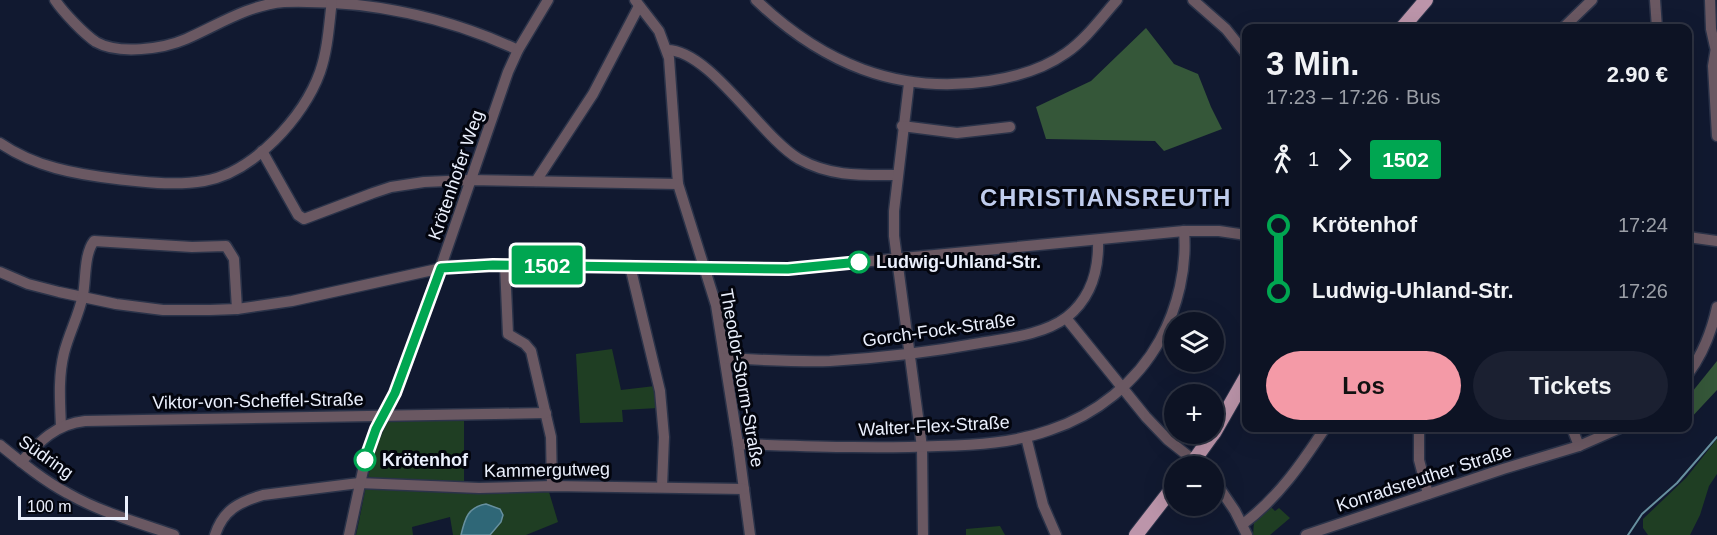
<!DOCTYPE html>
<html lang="de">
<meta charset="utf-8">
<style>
body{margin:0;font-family:Helvetica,sans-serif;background:#1b2031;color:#f1f3f6;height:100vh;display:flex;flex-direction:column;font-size:22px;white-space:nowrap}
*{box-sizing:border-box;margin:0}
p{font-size:20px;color:#9a9ea6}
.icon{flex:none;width:33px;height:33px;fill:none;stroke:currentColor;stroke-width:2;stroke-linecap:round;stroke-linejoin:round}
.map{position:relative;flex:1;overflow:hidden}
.panel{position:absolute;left:1242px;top:24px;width:450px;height:408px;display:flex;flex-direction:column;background:#0d1324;border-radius:12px;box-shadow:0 6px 24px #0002,0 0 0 2px #2d3241}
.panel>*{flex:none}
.badge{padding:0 12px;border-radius:4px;font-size:21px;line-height:39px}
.tools{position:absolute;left:1164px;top:312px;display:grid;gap:12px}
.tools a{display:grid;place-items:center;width:60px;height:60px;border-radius:50%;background:#0d1324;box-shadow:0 6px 24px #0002,0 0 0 2px #2d3241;font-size:30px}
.scale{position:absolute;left:18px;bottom:15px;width:110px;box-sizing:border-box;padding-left:6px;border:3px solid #ebf0fd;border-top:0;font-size:16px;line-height:21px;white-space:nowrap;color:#ebf0fd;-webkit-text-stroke:4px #03050e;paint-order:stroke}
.map>.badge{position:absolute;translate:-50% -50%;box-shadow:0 0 0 3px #fff}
.legs{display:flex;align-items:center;gap:9px;height:66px;padding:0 24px;font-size:20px}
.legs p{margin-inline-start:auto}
.summary{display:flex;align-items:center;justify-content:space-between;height:102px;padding:0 24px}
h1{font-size:33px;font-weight:700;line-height:45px}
.button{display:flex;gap:12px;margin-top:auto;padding:12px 24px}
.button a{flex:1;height:69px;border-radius:36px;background:#f49aa7;color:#111;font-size:24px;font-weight:700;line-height:69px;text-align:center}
.button a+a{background:#1b2031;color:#f1f3f6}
ul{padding:0 24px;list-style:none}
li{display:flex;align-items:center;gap:21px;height:66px;font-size:22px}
li i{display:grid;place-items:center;width:9px;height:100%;margin:0 8px;background:currentColor}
li i::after{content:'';width:15px;height:15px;margin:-8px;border:4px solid;border-radius:50%;background:#0d1324}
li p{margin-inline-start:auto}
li:first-child i{background:linear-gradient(#0000 50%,currentColor 0)}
li:last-child i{background:linear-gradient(currentColor 50%,#0000 0)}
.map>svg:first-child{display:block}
</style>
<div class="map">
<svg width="1717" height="535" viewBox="0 0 1717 535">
<rect width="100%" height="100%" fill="#111930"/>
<!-- green -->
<g fill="#1f3e23">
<polygon points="612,349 621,390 655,386 658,408 622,410 623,422 580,423 576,354"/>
<path d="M464 418V493L549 492 558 522 526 535H453L450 517 412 527 413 535H356C365 496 369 455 389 420Z"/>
<polygon points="1717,439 1717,474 1709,486 1700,515 1690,535 1648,535 1643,528 1643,519 1686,478"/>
<polygon points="1271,507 1275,511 1279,508 1290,518 1270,535 1253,535 1254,522"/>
<polygon points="1000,526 1005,535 966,535 966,529"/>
</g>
<!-- forest -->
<g fill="#355739">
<polygon points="1146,28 1174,64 1198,74 1211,107 1222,129 1164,151 1155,141 1046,139 1036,107 1091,81"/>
<polygon points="1717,361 1717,390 1688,421 1688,397"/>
</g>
<!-- water -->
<path fill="#2f6777" stroke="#67909f" stroke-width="1.5" d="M486 504 500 509 503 515 501 522 490 535H461C465 518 468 507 486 504Z"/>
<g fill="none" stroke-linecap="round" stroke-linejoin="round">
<!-- stream -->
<polyline stroke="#67909f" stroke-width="2" points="1628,535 1642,514 1677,483 1717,437"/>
<!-- minor casing -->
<g stroke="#2b3349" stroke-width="13">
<g id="minor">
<path d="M55 0C63 12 84 34 96 42 119 55 163 49 186 39 218 25 248 5 284 2 365 0 445 16 518 50"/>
<polyline points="635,0 659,31 669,58 678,184 716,305 738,444 750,535"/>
<path d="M756 0C822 63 897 95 989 81 1015 77 1045 68 1066 53 1086 39 1101 18 1117 0"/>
<polyline points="1193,0 1226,29 1246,54"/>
<polyline points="1655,0 1657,28"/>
<polyline points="1710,0 1711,29 1715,47"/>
<polyline points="1563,28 1592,0"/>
<polyline points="1717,41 1713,66 1717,136"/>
<path d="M667 50C710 50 761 137 799 159 831 177 863 175 897 175"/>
<polyline points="909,83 894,211 894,236 922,447 923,535"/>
<polyline points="902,126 957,133 1010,127"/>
<path d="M0 143C35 167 75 174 117 179 146 182 175 186 204 181 253 173 304 117 320 72 328 49 329 24 332 0"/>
<polyline points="262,151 298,215 304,219 373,193 391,187 424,182 470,180 678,184"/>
<polyline points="536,181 593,94 639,6"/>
<polyline points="1688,237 1717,241"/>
<polyline points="505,265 508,334 525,344 531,351 551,437 552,486"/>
<polyline points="630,266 660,391 664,437 662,487"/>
<polyline points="0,272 28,284 59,292 116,304 163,310 210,310 237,309 292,301 451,266 579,265 788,269 1184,231 1219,231 1246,235"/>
<polyline points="1066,318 1146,417 1168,440 1201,466"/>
<path d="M725 358C760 360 795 362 830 361 880 358 931 352 980 343 1008 338 1043 335 1067 317 1092 297 1099 270 1098 240"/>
<path d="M1688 374C1702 355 1712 330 1717 307"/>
<path d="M61 427C60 402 58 377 64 353 69 333 79 315 83 295 86 279 84 254 94 241L192 247 226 246 234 259 237 309"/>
<polyline points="1419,428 1419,460 1428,494"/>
<polyline points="1572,428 1579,446"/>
<polyline points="1026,437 1043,505 1056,535"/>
<path d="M738 444C805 446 872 449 938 446 976 445 1014 443 1050 430 1096 415 1137 382 1160 340 1178 307 1187 268 1184 231"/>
<path d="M0 445C21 462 43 480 67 493 100 512 139 523 174 535"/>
<path d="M21 462C40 441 56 424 85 421L546 413"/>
<polyline points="1214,480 1235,511 1247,535"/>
<path d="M1243 524C1278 498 1302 463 1325 428"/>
<path d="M215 535C223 510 239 502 263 495L359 483 479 488 552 486 744 489"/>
<polyline points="349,535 365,461 376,429 395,393 419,330 508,72 518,50 548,0"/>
<polyline points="1306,535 1503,469 1579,446 1620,428"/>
</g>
</g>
<!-- major casing -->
<g stroke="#2b3349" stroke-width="16">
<g id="major">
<polyline points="1402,28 1426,0"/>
<polyline points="1214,433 1246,377"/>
<polyline points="1190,466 1213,434"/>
<polyline points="1136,535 1174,486"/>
</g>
</g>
<!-- minor -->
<use href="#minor" stroke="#6a5862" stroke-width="10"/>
<!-- major -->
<use href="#major" stroke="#bc95aa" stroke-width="14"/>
</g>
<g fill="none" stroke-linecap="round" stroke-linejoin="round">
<!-- line-1 casing -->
<g stroke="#fff" stroke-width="14">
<polyline id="line-1" points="365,460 376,429 395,393 441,268 493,265 788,269 859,262"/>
</g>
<!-- line-1 -->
<use href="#line-1" stroke="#00a651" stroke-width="9"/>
</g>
<!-- markers -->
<g fill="#fff" stroke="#00a651" stroke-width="3">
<circle cx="859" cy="262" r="10"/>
<circle cx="365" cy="460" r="10"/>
</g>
<g text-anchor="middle" stroke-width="6" stroke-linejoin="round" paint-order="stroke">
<!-- street labels -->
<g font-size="18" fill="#ebf0fd" stroke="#03050e">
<text transform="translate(456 175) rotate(-71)" y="6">Krötenhofer Weg</text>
<text transform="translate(939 330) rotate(-8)" y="6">Gorch-Fock-Straße</text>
<text transform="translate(742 378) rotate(80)" y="6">Theodor-Storm-Straße</text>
<text transform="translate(258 401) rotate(-1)" y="6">Viktor-von-Scheffel-Straße</text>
<text transform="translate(934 426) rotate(-3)" y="6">Walter-Flex-Straße</text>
<text transform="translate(46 457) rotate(35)" y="6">Südring</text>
<text transform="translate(547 470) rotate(-1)" y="6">Kammergutweg</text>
<text transform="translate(1424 478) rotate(-18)" y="6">Konradsreuther Straße</text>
</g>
<!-- stop labels -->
<g font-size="18" font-weight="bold" fill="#ebf0fd" stroke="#03050e" text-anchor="start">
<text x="876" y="268">Ludwig-Uhland-Str.</text>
<text x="382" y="466">Krötenhof</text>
</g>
<!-- district labels -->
<g font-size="24" font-weight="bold" letter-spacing="1.5" fill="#c0cded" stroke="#03050e">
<text x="1106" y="206">CHRISTIANSREUTH</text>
</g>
</g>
</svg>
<div class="tools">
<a><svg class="icon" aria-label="layers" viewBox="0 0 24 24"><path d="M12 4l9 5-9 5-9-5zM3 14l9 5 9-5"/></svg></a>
<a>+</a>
<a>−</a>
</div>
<div class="scale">100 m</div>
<b class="badge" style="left:547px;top:265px;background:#00a651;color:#fff">1502</b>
<section class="panel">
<div class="summary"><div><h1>3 Min.</h1><p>17:23 – 17:26 · Bus</p></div><b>2.90 €</b></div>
<div class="legs"><svg class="icon" aria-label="walk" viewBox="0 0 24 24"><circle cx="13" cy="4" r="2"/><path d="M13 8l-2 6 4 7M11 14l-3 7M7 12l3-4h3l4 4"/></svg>1<svg class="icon" aria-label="forward" viewBox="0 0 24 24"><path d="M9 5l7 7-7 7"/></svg><b class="badge" style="background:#00a651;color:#fff">1502</b></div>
<ul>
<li><i style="color:#00a651"></i><b>Krötenhof</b><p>17:24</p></li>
<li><i style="color:#00a651"></i><b>Ludwig-Uhland-Str.</b><p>17:26</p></li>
</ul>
<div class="button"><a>Los</a><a>Tickets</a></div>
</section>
</div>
